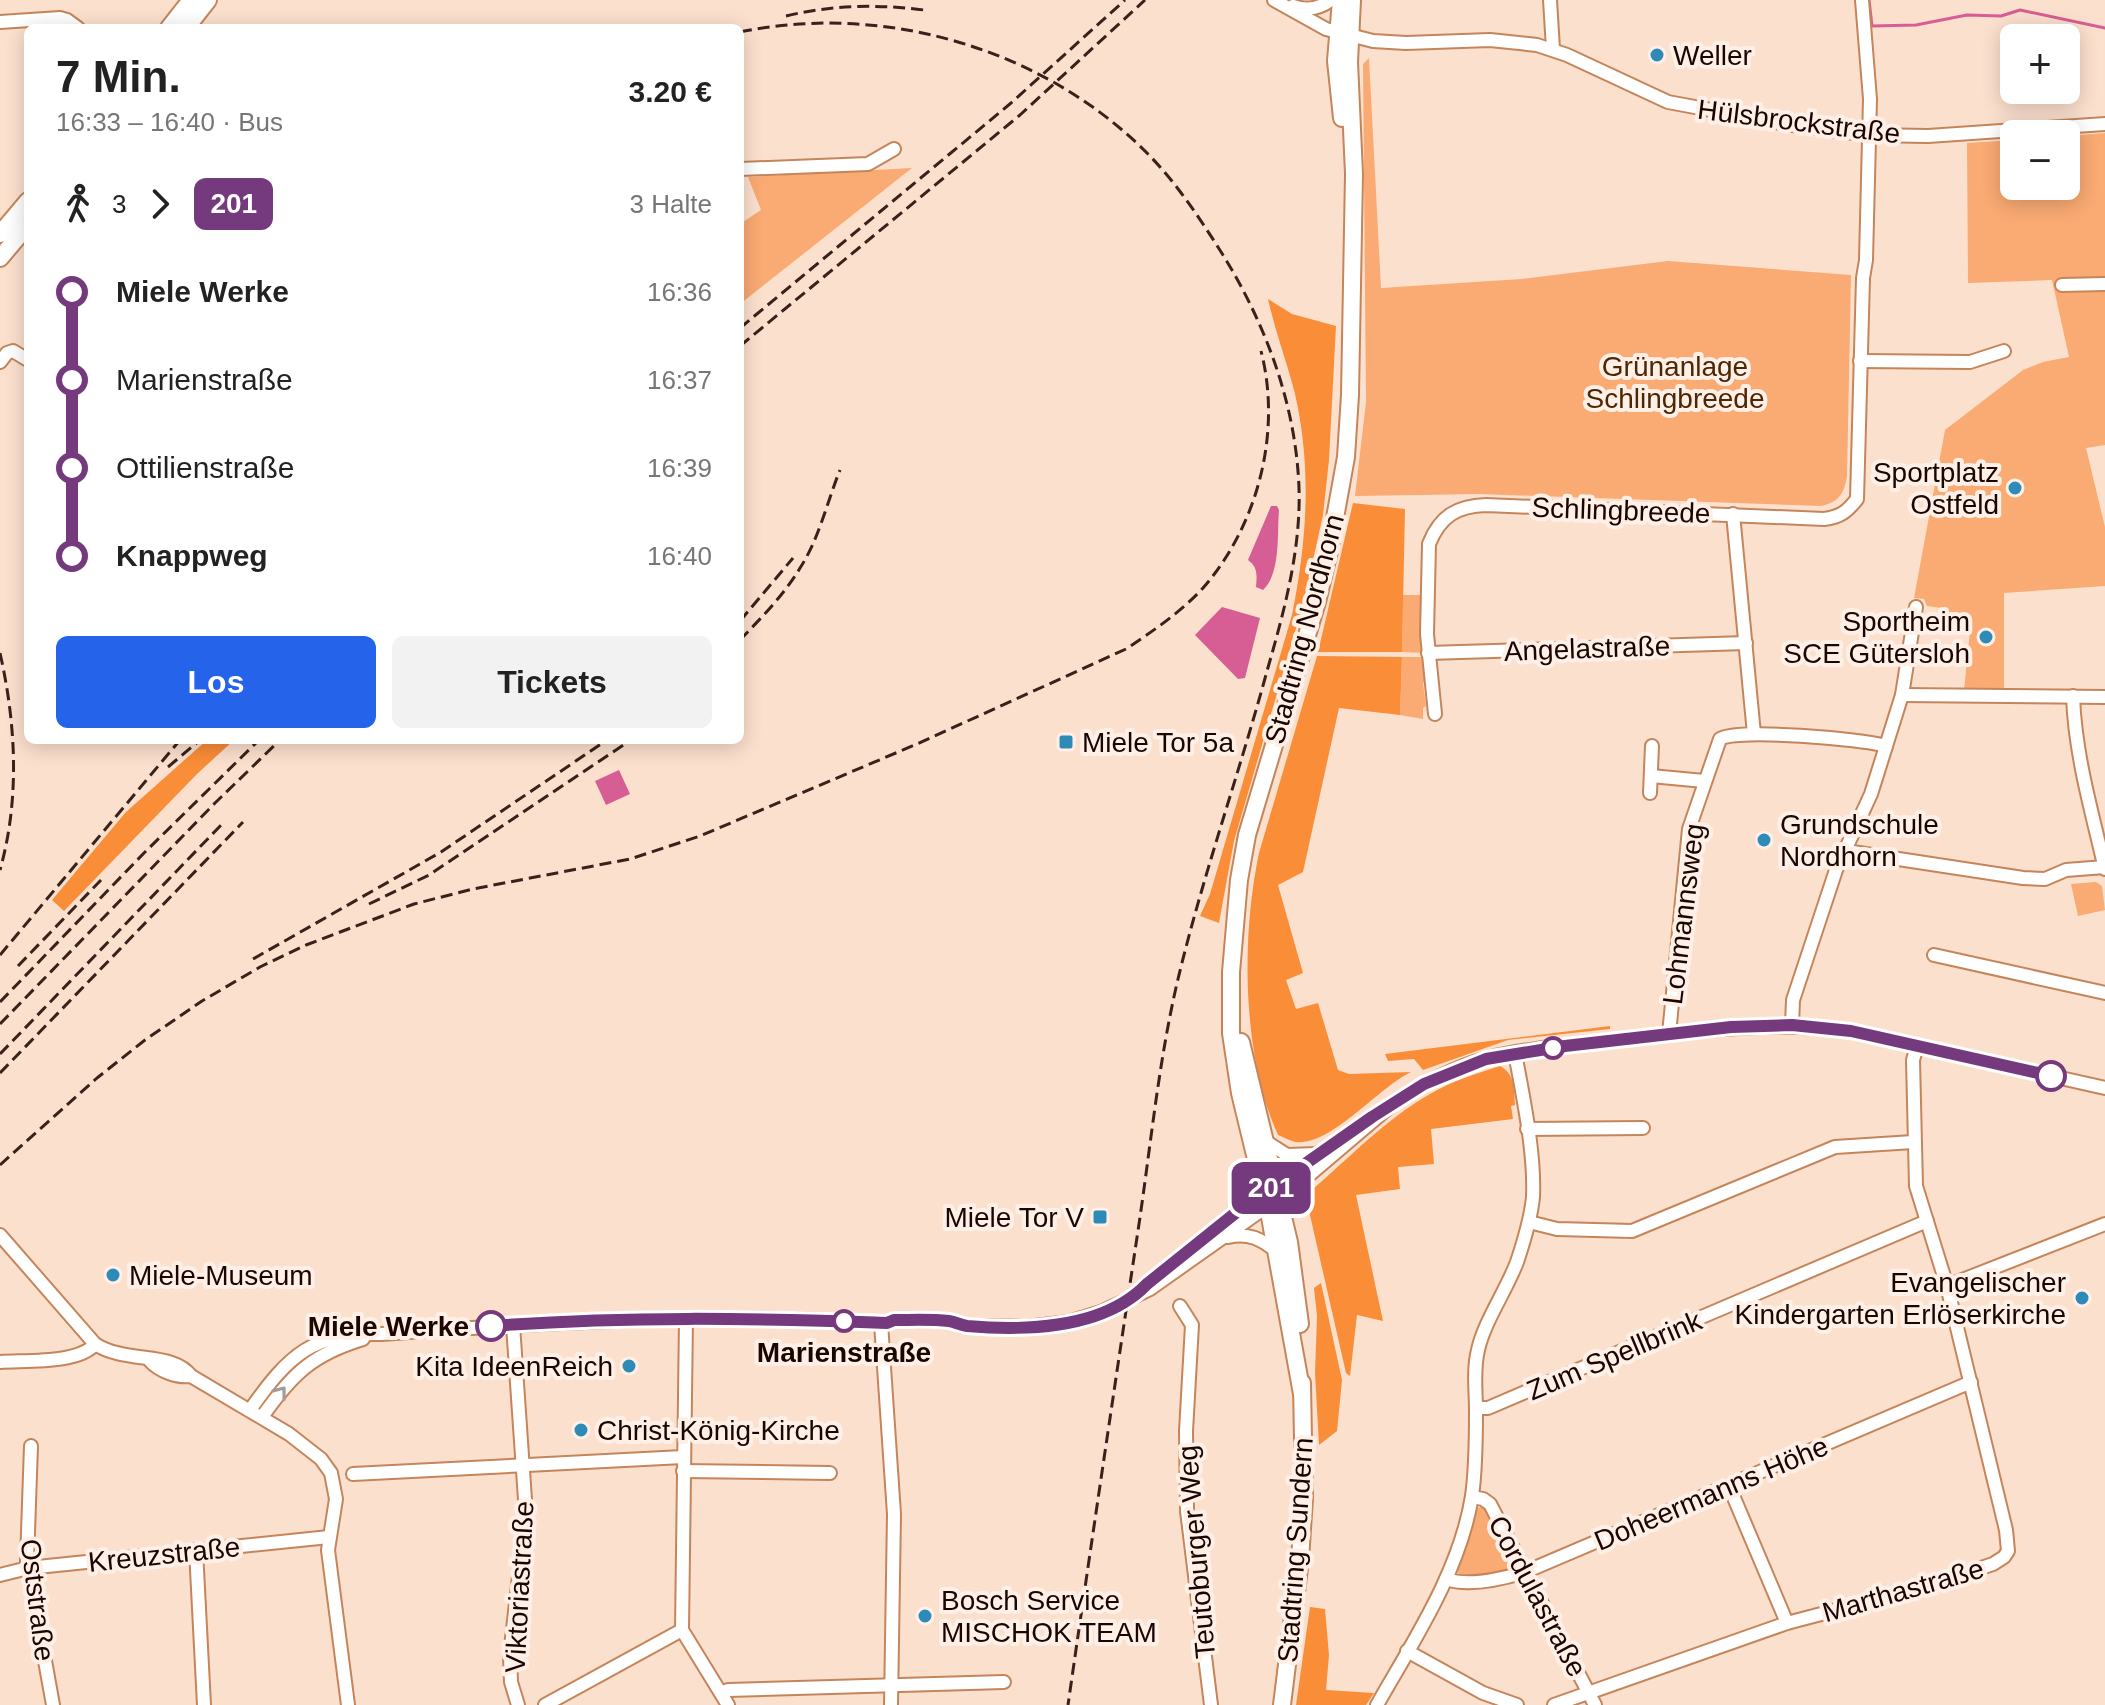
<!DOCTYPE html>
<html lang="de">
<meta charset="utf-8">
<style>
body{margin:0;font-family:Arial,sans-serif;background:#f2f2f2;color:#222;height:100vh;display:flex;flex-direction:column;font-size:30px;white-space:nowrap}
*{box-sizing:border-box;margin:0}
p{font-size:26px;color:#767676}
.icon{flex:none;width:44px;height:44px;fill:none;stroke:currentColor;stroke-width:2;stroke-linecap:round;stroke-linejoin:round}
.map{position:relative;flex:1;overflow:hidden}
.panel{position:absolute;left:24px;top:24px;width:720px;height:720px;display:flex;flex-direction:column;background:#fff;border-radius:12px;box-shadow:0 4px 20px #0003}
.panel>*{flex:none}
.badge{padding:0 16px;border-radius:12px;font-size:28px;line-height:52px}
.controls{position:absolute;left:2000px;top:24px;display:grid;gap:16px}
.controls a{display:grid;place-items:center;width:80px;height:80px;border-radius:12px;background:#fff;box-shadow:0 4px 20px #0003;font-size:40px}
.map>.badge{position:absolute;translate:-50% -50%;box-shadow:0 0 0 4px #fff}
.legs{display:flex;align-items:center;gap:12px;height:88px;padding:0 32px;font-size:26px}
.legs p{margin-inline-start:auto}
.head{display:flex;align-items:center;justify-content:space-between;height:136px;padding:0 32px}
h1{font-size:44px;font-weight:700;line-height:60px}
.button{display:flex;gap:16px;margin-top:auto;padding:16px 32px}
.button a{flex:1;height:92px;border-radius:12px;background:#2563eb;color:#fff;font-size:32px;font-weight:700;line-height:92px;text-align:center}
.button a+a{background:#f2f2f2;color:#222}
ul{padding:0 32px;list-style:none}
li{display:flex;align-items:center;gap:28px;height:88px;font-size:30px}
li i{display:grid;place-items:center;width:12px;height:100%;margin:0 10px;background:currentColor}
li i::after{content:'';width:20px;height:20px;margin:-10px;border:6px solid;border-radius:50%;background:#fff}
li p{margin-inline-start:auto}
li:first-child i{background:linear-gradient(#0000 50%,currentColor 0)}
li:last-child i{background:linear-gradient(currentColor 50%,#0000 0)}
.map>svg:first-child{display:block}
</style>
<div class="map">
<svg width="2105" height="1705" viewBox="0 0 2105 1705">
<rect width="100%" height="100%" fill="#fce0ce"/>
<!-- green -->
<g fill="#faaa73">
<path d="M1369 58 1381 288 1522 279 1668 261 1851 275 1847 476C1844 494 1839 502 1821 506L1479 494 1355 496 1366 402 1363 64Z"/>
<polygon points="2105,133 2105,445 2086,448 2105,527 2105,586 2004,593 2004,691 1964,690 1971,622 1947,619 1948,609 1927,606 1924,599 1914,598 1945,430 2023,370 2043,362 2069,357 2052,280 1968,283 1967,143 2014,140 2014,186 2066,186 2066,136"/>
<polygon points="912,168 740,304 740,224 761,210 748,177"/>
<polygon points="1403,595 1423,595 1424,653 1402,652"/>
<polygon points="1402,657 1424,657 1426,681 1423,683 1426,706 1423,708 1423,719 1400,715"/>
<polygon points="2096,882 2102,886 2105,910 2078,916 2071,884"/>
<polygon points="1485,1506 1516,1568 1485,1576 1459,1574 1456,1570 1473,1525 1477,1508"/>
</g>
<!-- forest -->
<g fill="#fa8d38">
<path d="M1268 299 1292 314 1336 326 1329 460 1323 515 1304 601 1234 841 1219 923 1200 916 1210 894 1292 615C1307 540 1312 469 1295 394 1287 362 1275 331 1268 299Z"/>
<polygon points="1353,503 1405,509 1402,652 1318,652"/>
<path d="M1317 656 1402 657 1400 715 1339 708 1303 872 1278 885 1303 973 1286 980 1296 1009 1318 1003 1338 1070 1349 1074 1411 1072C1379 1087 1331 1146 1296 1142 1290 1141 1283 1137 1278 1135 1242 1056 1241 938 1259 853Z"/>
<polygon points="207,740 234,740 197,774 64,911 52,900 126,812"/>
<polygon points="1610,1026 1610,1029 1508,1040 1423,1070 1414,1059 1388,1061 1385,1054"/>
<path d="M1500 1066C1515 1074 1514 1089 1515 1105L1511 1106 1513 1119 1431 1129 1434 1164 1398 1167 1400 1189 1356 1195 1383 1321 1357 1315 1350 1376 1346 1373 1307 1202 1312 1190C1350 1157 1386 1119 1430 1094 1452 1081 1475 1074 1500 1066Z"/>
<polygon points="1321,1283 1342,1380 1337,1431 1319,1445 1315,1373 1317,1316 1314,1288"/>
<polygon points="1310,1607 1325,1609 1329,1655 1326,1690 1374,1693 1366,1705 1296,1705"/>
</g>
<!-- water -->
<g fill="#d65e94">
<path d="M1271 506H1277L1279 510C1277 534 1281 573 1263 590L1256 587C1257 576 1258 567 1248 560Z"/>
<polygon points="1222,607 1260,618 1245,678 1238,679 1195,635"/>
<polygon points="619,770 630,794 606,805 595,781"/>
</g>
<g fill="none" stroke-linecap="round" stroke-linejoin="round">
<!-- stream -->
<polyline stroke="#d65e94" stroke-width="3" points="1869,0 1872,26 1916,25 1967,15 2001,16 2020,10 2105,28"/>
<!-- minor casing -->
<g stroke="#c4855a" stroke-width="16">
<g id="minor">
<polyline points="1274,0 1326,29 1373,41 1406,43 1490,40 1537,45 1567,55 1668,102 1792,125 1870,135 1928,136 2105,124"/>
<polyline points="1550,0 1553,49"/>
<path d="M1293 6C1307 11 1319 9 1331 0"/>
<polyline points="0,22 60,18 67,20 78,28"/>
<polyline points="740,169 868,164 894,149"/>
<polyline points="2062,285 2105,284"/>
<polyline points="1860,361 1970,362 2004,351"/>
<polyline points="0,362 7,353 13,351 28,360"/>
<polyline points="1733,514 1754,734"/>
<polyline points="1428,653 1746,643"/>
<polyline points="1902,695 2105,697"/>
<path d="M2073 696C2075 755 2092 812 2105 869"/>
<path d="M1435 714 1427 634 1429 544C1440 516 1457 506 1486 505L1824 519C1840 517 1847 512 1857 499L1863 278 1866 260 1870 99 1862 0"/>
<polyline points="1651,776 1704,781"/>
<polyline points="1650,793 1652,746"/>
<polyline points="1846,851 2023,878 2045,879 2066,870 2105,867"/>
<polyline points="1934,955 2105,993"/>
<polyline points="1792,1025 1793,1000 1836,870 1871,794 1902,695 1916,607"/>
<path d="M1669 1034 1689 829 1720 739C1736 728 1863 739 1886 746"/>
<path d="M1389 1106C1419 1086 1451 1068 1487 1058 1528 1048 1572 1045 1614 1040 1694 1031 1771 1021 1851 1031L2105 1088"/>
<polyline points="1527,1129 1643,1128"/>
<polyline points="1265,1141 1287,1155 1317,1154"/>
<polyline points="1529,1222 1557,1229 1632,1231 1835,1147 1913,1142"/>
<path d="M0 1235 95 1344C126 1364 173 1351 191 1376L289 1434 321 1459 331 1473 336 1499 328 1550 348 1705"/>
<path d="M1228 1237C1248 1232 1262 1239 1277 1252"/>
<polyline points="1178,1259 1238,1211 1353,1130"/>
<polyline points="1947,1286 2105,1224"/>
<polyline points="1180,1306 1192,1325 1186,1431 1187,1511 1211,1705"/>
<polyline points="686,1318 682,1630 728,1705"/>
<polyline points="881,1323 894,1514 891,1705"/>
<polyline points="513,1325 526,1514 510,1656 511,1682 518,1705"/>
<path d="M150 1361C159 1371 177 1378 191 1376"/>
<path d="M0 1362C25 1360 79 1364 95 1344"/>
<polyline points="1476,1408 1488,1408 1927,1221"/>
<path d="M250 1410C289 1355 312 1332 382 1334 550 1322 718 1313 887 1323L894 1320 950 1321 964 1326 1026 1327 1069 1322 1101 1312 1150 1289 1300 1183 1393 1104"/>
<path d="M262 1417C292 1374 313 1354 363 1339"/>
<polyline points="31,1446 27,1561 53,1705"/>
<polyline points="683,1471 830,1473"/>
<polyline points="353,1474 683,1457"/>
<polyline points="1729,1486 1787,1623"/>
<polyline points="1472,1497 1483,1499 1490,1504 1595,1705"/>
<polyline points="196,1550 204,1705"/>
<polyline points="0,1575 28,1568 329,1537"/>
<path d="M1446 1579C1469 1587 1502 1579 1525 1572L1971 1382"/>
<polyline points="1407,1651 1483,1693 1517,1705"/>
<polyline points="721,1693 728,1690 1004,1682"/>
<polyline points="545,1705 682,1630"/>
<path d="M1377 1705C1414 1640 1460 1571 1472 1496 1476 1468 1476 1439 1476 1411 1476 1391 1473 1370 1478 1350 1484 1322 1506 1291 1517 1262 1524 1241 1531 1219 1533 1197 1535 1152 1523 1097 1515 1053"/>
<polyline points="1554,1705 1787,1623 1924,1587 1993,1564 2004,1557 2008,1551 2006,1530 1947,1286 1916,1186 1913,1060 1917,1046"/>
</g>
</g>
<!-- major casing -->
<g stroke="#c4855a" stroke-width="20">
<g id="major">
<polyline points="1341,0 1336,61 1342,118"/>
<polyline points="169,28 191,0"/>
<polyline points="186,28 208,0"/>
<polyline points="0,234 28,201"/>
<polyline points="0,258 28,225"/>
<polyline points="1241,1042 1289,1242 1300,1324"/>
<polyline points="1302,1394 1270,1217 1240,1093 1231,1033 1231,972 1239,880 1247,835 1317,602 1329,551 1346,457 1350,395 1354,174 1349,62 1352,0"/>
<polyline points="1282,1705 1300,1560 1304,1498 1302,1383"/>
</g>
</g>
<!-- minor -->
<use href="#minor" stroke="#fff" stroke-width="12"/>
<!-- major -->
<use href="#major" stroke="#fff" stroke-width="16"/>
<!-- rail -->
<g stroke="#38221b" stroke-width="3" stroke-dasharray="12 6" stroke-linecap="butt">
<path d="M786 16C832 5 877 4 924 10"/>
<path d="M740 32C885 2 1045 49 1149 155 1178 185 1201 220 1223 255 1266 325 1296 405 1299 488 1301 550 1284 612 1267 671 1239 774 1203 875 1178 979 1159 1059 1151 1143 1139 1224 1115 1384 1091 1545 1068 1705"/>
<polyline points="740,328 1011,103 1125,0"/>
<polyline points="740,346 1020,115 1145,0"/>
<polyline points="740,621 793,558"/>
<path d="M740 640C761 618 784 595 800 568 819 539 827 502 840 470"/>
<path d="M0 653C16 724 20 799 0 870"/>
<polyline points="168,767 200,740"/>
<polyline points="369,904 429,875 631,740"/>
<polyline points="0,955 180,740"/>
<polyline points="253,959 441,852 607,740"/>
<polyline points="18,966 101,880"/>
<polyline points="0,1002 144,853 259,740"/>
<polyline points="0,1024 215,803 280,740"/>
<polyline points="0,1054 224,822"/>
<polyline points="0,1073 243,822"/>
<path d="M0 1165 97 1078 145 1040 202 1001 260 967 306 945 414 904 473 889 630 859 700 836 917 744 1126 649C1153 631 1181 612 1203 588 1258 525 1282 432 1261 351"/>
</g>
</g>
<!-- one-way arrows -->
<defs><path id="oneway-chevron" d="M-2-3.5L2.5 0L-2 3.5" fill="none" stroke-width="1.6" stroke-linecap="round" stroke-linejoin="round" transform="scale(2)"/></defs>
<use stroke="#a49b99" href="#oneway-chevron" transform="translate(281 1392) rotate(-52)"/>
<g fill="none" stroke-linecap="round" stroke-linejoin="round">
<!-- line-1 casing -->
<g stroke="#fff" stroke-width="18">
<path id="line-1" d="M491 1326C623 1316 754 1318 887 1323L894 1320C912 1320 931 1319 949 1321 955 1322 961 1325 967 1326 1025 1331 1104 1329 1147 1284L1238 1211 1372 1117 1424 1084 1486 1059 1565 1046 1731 1027 1792 1025 1851 1031 2051 1076"/>
</g>
<!-- line-1 -->
<use href="#line-1" stroke="#743a7d" stroke-width="12"/>
</g>
<!-- markers -->
<g fill="#2e8ab7" stroke="#fff0e7" stroke-width="3">
<circle cx="1657" cy="55" r="8"/>
<circle cx="2015" cy="488" r="8"/>
<circle cx="1986" cy="637" r="8"/>
<rect x="1058" y="734" width="16" height="16" rx="4"/>
<circle cx="1764" cy="840" r="8"/>
<rect x="1092" y="1209" width="16" height="16" rx="4"/>
<circle cx="113" cy="1275" r="8"/>
<circle cx="2082" cy="1298" r="8"/>
<circle cx="629" cy="1366" r="8"/>
<circle cx="581" cy="1430" r="8"/>
<circle cx="925" cy="1616" r="8"/>
</g>
<g fill="#fff" stroke="#743a7d" stroke-width="4">
<circle cx="1553" cy="1048" r="10"/>
<circle cx="2051" cy="1076" r="14"/>
<circle cx="844" cy="1321" r="10"/>
<circle cx="491" cy="1326" r="14"/>
</g>
<g text-anchor="middle" stroke-width="8" stroke-linejoin="round" paint-order="stroke">
<!-- poi labels -->
<g font-size="28" fill="#1b0500" stroke="#fff0e7" text-anchor="start">
<text x="1673" y="65">Weller</text>
<text x="1999" y="482" text-anchor="end">Sportplatz<tspan x="1999" dy="32">Ostfeld</tspan></text>
<text x="1970" y="631" text-anchor="end">Sportheim<tspan x="1970" dy="32">SCE Gütersloh</tspan></text>
<text x="1082" y="752">Miele Tor 5a</text>
<text x="1780" y="834">Grundschule<tspan x="1780" dy="32">Nordhorn</tspan></text>
<text x="1084" y="1227" text-anchor="end">Miele Tor V</text>
<text x="129" y="1285">Miele-Museum</text>
<text x="2066" y="1292" text-anchor="end">Evangelischer<tspan x="2066" dy="32">Kindergarten Erlöserkirche</tspan></text>
<text x="613" y="1376" text-anchor="end">Kita IdeenReich</text>
<text x="597" y="1440">Christ-König-Kirche</text>
<text x="941" y="1610">Bosch Service<tspan x="941" dy="32">MISCHOK TEAM</tspan></text>
</g>
<!-- street labels -->
<g font-size="28" fill="#1b0500" stroke="#fff0e7">
<text transform="translate(1799 121) rotate(7)" y="10">Hülsbrockstraße</text>
<text transform="translate(1621 510) rotate(2)" y="10">Schlingbreede</text>
<text transform="translate(1304 629) rotate(-75)" y="10">Stadtring Nordhorn</text>
<text transform="translate(1587 648) rotate(-2)" y="10">Angelastraße</text>
<text transform="translate(1683 914) rotate(-83)" y="10">Lohmannsweg</text>
<text transform="translate(1614 1355) rotate(-23)" y="10">Zum Spellbrink</text>
<text transform="translate(1711 1493) rotate(-23)" y="10">Doheermanns Höhe</text>
<text transform="translate(1295 1550) rotate(-86)" y="10">Stadtring Sundern</text>
<text transform="translate(1196 1552) rotate(-95)" y="10">Teutoburger Weg</text>
<text transform="translate(164 1554) rotate(-6)" y="10">Kreuzstraße</text>
<text transform="translate(519 1587) rotate(-87)" y="10">Viktoriastraße</text>
<text transform="translate(1903 1590) rotate(-16)" y="10">Marthastraße</text>
<text transform="translate(1538 1596) rotate(62)" y="10">Cordulastraße</text>
<text transform="translate(38 1600) rotate(83)" y="10">Oststraße</text>
</g>
<!-- park labels -->
<g font-size="28" fill="#4f2603" stroke="#fff0e7">
<text x="1675" y="376">Grünanlage<tspan x="1675" dy="32">Schlingbreede</tspan></text>
</g>
<!-- stop labels -->
<g font-size="28" font-weight="bold" fill="#1b0500" stroke="#fff0e7" text-anchor="end">
<text x="469" y="1336">Miele Werke</text>
<text x="844" y="1362" text-anchor="middle">Marienstraße</text>
</g>
</g>
</svg>
<div class="controls">
<a>+</a>
<a>−</a>
</div>
<b class="badge" style="left:1271px;top:1188px;background:#743a7d;color:#fff">201</b>
<section class="panel">
<div class="head"><div><h1>7 Min.</h1><p>16:33 – 16:40 · Bus</p></div><b>3.20 €</b></div>
<div class="legs"><svg class="icon" aria-label="walk" viewBox="0 0 24 24"><circle cx="13" cy="4" r="2"/><path d="M13 8l-2 6 4 7M11 14l-3 7M7 12l3-4h3l4 4"/></svg>3<svg class="icon" aria-label="forward" viewBox="0 0 24 24"><path d="M9 5l7 7-7 7"/></svg><b class="badge" style="background:#743a7d;color:#fff">201</b><p>3 Halte</p></div>
<ul>
<li><i style="color:#743a7d"></i><b>Miele Werke</b><p>16:36</p></li>
<li><i style="color:#743a7d"></i><span>Marienstraße</span><p>16:37</p></li>
<li><i style="color:#743a7d"></i><span>Ottilienstraße</span><p>16:39</p></li>
<li><i style="color:#743a7d"></i><b>Knappweg</b><p>16:40</p></li>
</ul>
<div class="button"><a>Los</a><a>Tickets</a></div>
</section>
</div>
